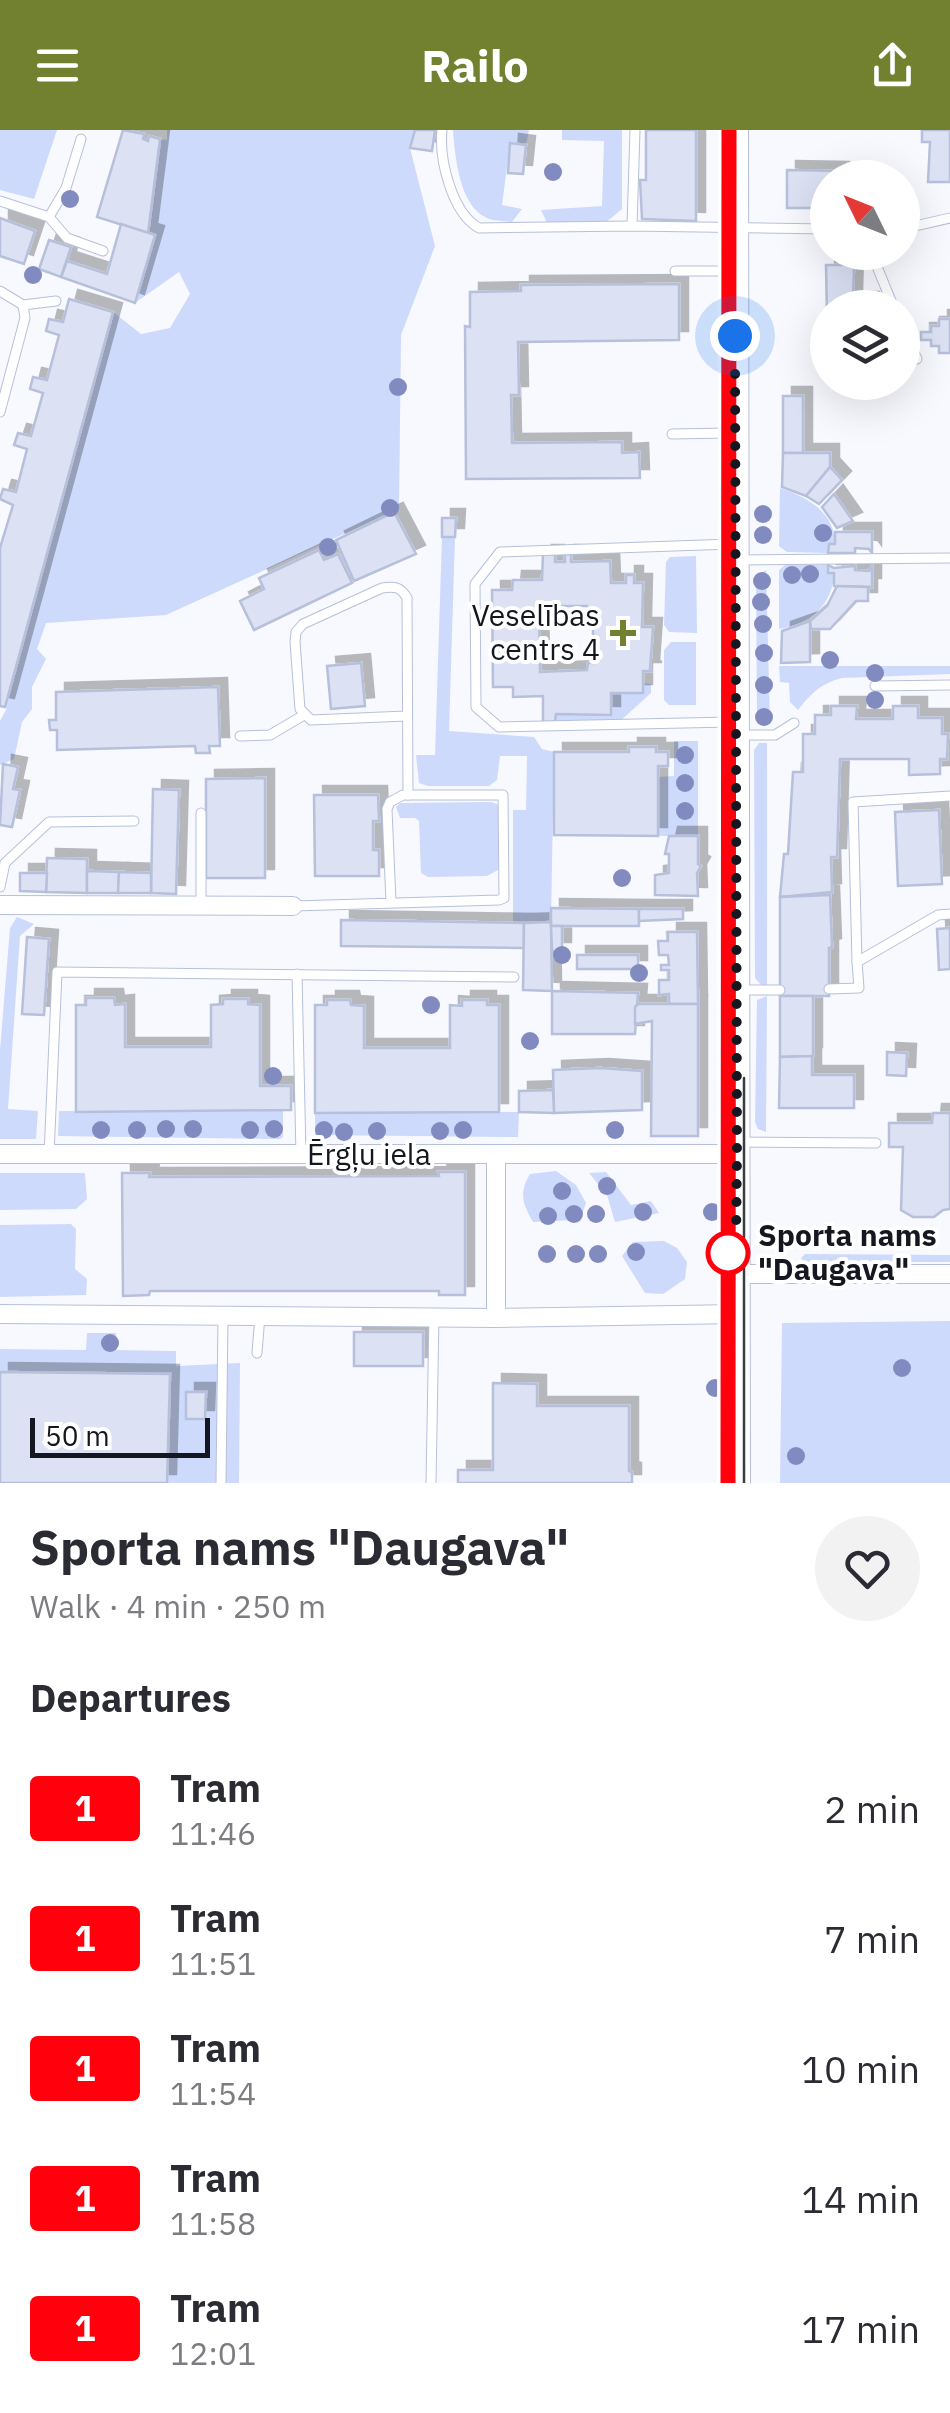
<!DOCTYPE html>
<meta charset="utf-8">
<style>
body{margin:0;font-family:"IBM Plex Sans",sans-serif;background:#f2f2f3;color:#2b2b33;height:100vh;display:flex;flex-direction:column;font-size:38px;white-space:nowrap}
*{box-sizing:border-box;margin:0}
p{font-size:32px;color:#7c7c81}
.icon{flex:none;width:55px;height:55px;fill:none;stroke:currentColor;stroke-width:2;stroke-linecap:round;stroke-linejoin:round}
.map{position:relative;height:1353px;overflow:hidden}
.panel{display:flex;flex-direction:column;background:#fff;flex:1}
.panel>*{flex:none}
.badge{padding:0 20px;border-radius:8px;font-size:35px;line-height:65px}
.needle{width:65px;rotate:313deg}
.tools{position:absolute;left:810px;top:30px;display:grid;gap:20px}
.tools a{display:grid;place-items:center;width:110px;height:110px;border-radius:50%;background:#fff;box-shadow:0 10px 40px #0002;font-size:50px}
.scale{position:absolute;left:30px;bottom:25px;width:180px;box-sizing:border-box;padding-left:10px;border:5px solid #141720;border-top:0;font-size:28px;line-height:35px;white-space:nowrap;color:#141720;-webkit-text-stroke:8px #fff;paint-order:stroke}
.you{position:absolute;width:50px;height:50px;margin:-25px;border:8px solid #fff;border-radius:50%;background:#1a73e8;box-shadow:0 0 0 15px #1a73e833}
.map>.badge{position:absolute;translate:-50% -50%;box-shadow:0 0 0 5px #fff}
h2{padding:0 30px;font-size:38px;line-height:90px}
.round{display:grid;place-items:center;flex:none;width:105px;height:105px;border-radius:52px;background:#f2f2f3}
.headline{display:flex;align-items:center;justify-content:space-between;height:170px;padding:0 30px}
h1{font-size:48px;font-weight:700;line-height:75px}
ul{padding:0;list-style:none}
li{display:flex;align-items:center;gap:30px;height:130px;padding:0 30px}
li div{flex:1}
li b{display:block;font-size:38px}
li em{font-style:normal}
li .badge{min-width:110px;font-weight:700;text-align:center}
header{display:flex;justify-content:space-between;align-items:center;height:130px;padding:0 30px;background:#718130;color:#fff;font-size:45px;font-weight:700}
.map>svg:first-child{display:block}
</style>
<header><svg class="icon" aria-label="menu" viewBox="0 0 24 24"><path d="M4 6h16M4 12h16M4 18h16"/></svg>Railo<svg class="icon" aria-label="share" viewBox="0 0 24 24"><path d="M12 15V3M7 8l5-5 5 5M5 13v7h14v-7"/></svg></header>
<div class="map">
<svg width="950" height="1353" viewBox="0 0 950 1353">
<defs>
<filter id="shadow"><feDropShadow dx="9" dy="-9" stdDeviation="0" flood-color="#0004"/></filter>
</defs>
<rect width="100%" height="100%" fill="#f7f9ff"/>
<!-- green -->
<g fill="#cddafc">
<polygon points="0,0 57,0 34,69 0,60"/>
<polygon points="167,0 415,0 410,18 435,116 401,205 399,379 166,485 46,493 37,519 46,529 32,557 32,579 22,592 14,629 0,635 0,591 7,578 5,577 113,182 141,204 170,198 190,164 179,142 135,173 154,106 148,103 160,9 167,10"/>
<path d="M453 0H529L526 15 510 14 502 75 522 79 512 92C504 91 494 91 487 88 459 76 455 26 453 0Z"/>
<polygon points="562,0 622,0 622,79 605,93 547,93 541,80 602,76 604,11 562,10"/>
<path d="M780 358C807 367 835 382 835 414H829L828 423 787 422 779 416Z"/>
<polygon points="442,407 455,407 449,601 534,607 542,619 554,622 551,792 513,793 513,680 526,680 527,626 500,626 497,650 489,656 428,656 419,653 416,625 435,625"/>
<polygon points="696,426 697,503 669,502 664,495 666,432 670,427"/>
<path d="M785 435H828V443H834C833 475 810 494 779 499V440Z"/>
<polygon points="766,440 770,592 761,595 757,590 756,447"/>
<polygon points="671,512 696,512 696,575 669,575 664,570 664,520"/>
<path d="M779 536H950V544L842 548C822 553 811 563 798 580L790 572 789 553 780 552Z"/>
<polygon points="643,553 651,554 651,563 619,592 555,592 556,584 611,585 611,563 643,563"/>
<polygon points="674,611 698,611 698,706 658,706 658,647 674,646"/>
<polygon points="759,613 767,613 767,855 761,855 755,848 754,620"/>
<polygon points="491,672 497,674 500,681 498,740 487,746 428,747 421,743 419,691 415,688 400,688 396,677 400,673"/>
<polygon points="17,787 34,794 20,806 8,979 38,981 36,1009 0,1009 0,920 10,798"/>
<polygon points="767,866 766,1002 758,999 755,992 757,870"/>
<polygon points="283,980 283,1007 280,1009 58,1006 59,981"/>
<polygon points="519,982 518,1007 315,1005 315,983"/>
<path d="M556 1041 576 1055 586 1073 581 1087 574 1090 533 1092C522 1073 519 1062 530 1044Z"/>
<polygon points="606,1042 631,1075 651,1071 659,1083 615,1092 607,1065 589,1043"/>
<polygon points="0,1043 85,1043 87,1069 76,1079 0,1080"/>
<polygon points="71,1094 76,1099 75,1139 87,1149 86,1165 0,1167 0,1095"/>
<polygon points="664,1111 677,1118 687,1132 685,1149 663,1164 645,1163 622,1126 633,1112"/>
<polygon points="805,1124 950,1125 950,1132 803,1132 801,1128"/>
<polygon points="950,1191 950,1353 780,1353 782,1193"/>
<polygon points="87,1203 116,1203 117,1219 108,1220 176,1221 176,1236 240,1233 239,1353 0,1353 0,1219 86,1220"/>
</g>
<!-- building -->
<g fill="#dce2f4" stroke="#b6c0da" stroke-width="2.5" fill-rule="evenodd" filter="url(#shadow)">
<polygon points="123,0 144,4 143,9 148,11 149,6 160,9 148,103 97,87"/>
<polygon points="415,0 435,0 432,21 410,18"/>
<polygon points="646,0 696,0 696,91 642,89 640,50 646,50"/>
<polygon points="922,0 950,0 950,52 928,52 930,12 922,12"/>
<polygon points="510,13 526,15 523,44 508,43"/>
<polygon points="787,40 840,41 840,48 828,48 828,78 787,78"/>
<polygon points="0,88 35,101 24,134 0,126"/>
<polygon points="121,94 155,105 135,173 61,147 67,131 107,144"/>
<polygon points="49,110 71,117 61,147 39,139"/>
<polygon points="826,135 854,135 853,171 870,171 870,178 828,178 828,242"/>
<polygon points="679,154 679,210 518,212 519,265 511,265 512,313 622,312 622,323 639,322 640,348 466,349 465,196 470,197 470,162 521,161 521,155"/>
<polygon points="69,169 113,182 5,577 0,576 0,418 13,375 0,369 3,359 16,362 27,319 14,315 18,303 31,306 43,263 30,259 33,247 47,250 59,205 46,201 49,189 63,192"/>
<polygon points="939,189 950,189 950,223 939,223 939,216 931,216 931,210 921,210 921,202 931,202 931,196 939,196"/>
<rect x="783" y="266" width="20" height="57"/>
<polygon points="783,323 830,323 830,337 806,366 782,357"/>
<polygon points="830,337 842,350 819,374 806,366"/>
<polygon points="834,364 853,391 837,398 822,377"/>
<polygon points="394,382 416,424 354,451 336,410"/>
<polygon points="442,388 456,388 455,407 442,407"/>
<polygon points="835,402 872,402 872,423 869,419 855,418 855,423 828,423 829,414 835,414"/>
<polygon points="319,420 324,430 338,424 352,453 254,500 240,471 264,459 259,448"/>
<path d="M543 424H555V432H565V424H571V432L610 431 611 453H626V445H634V453H643L642 497H653L650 540 653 541H643V563H611V585L556 584 555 592H543V566L513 567V557H493L492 460H512L513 450H542ZM539 475 550 481 555 476H587L589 483H593V533H588L587 540 540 542Z"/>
<polygon points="828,435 834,438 855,436 855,440 869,441 872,436 872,457 834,456 834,443 828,443"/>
<polygon points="837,456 868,457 868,471 856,471 830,499 811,499 810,491 827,476"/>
<polygon points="810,491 810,532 781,533 782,501"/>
<polygon points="361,533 365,576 331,579 327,536"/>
<polygon points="218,557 220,616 209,616 210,623 196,623 195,616 57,620 57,600 50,600 49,590 56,590 56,562"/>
<polygon points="831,576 857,576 856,589 893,589 893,576 918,576 918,588 942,588 942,604 948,604 947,629 940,629 940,644 909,645 909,629 840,629 837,727 831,727 832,762 780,767 784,724 788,724 793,642 803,642 803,604 815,604 815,585 831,585"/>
<polygon points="629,617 656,617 656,622 668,622 668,636 658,636 658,706 554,705 554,622 629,622"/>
<polygon points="3,634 18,637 13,659 20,660 12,697 0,695"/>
<polygon points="265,648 265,748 206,748 206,649"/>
<polygon points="153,659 179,660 176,764 151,763"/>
<polygon points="314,665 378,665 379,691 373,691 373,720 379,720 379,746 315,746"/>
<polygon points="939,680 942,754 898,756 895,682"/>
<polygon points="669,706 698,706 698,734 701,736 697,743 698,766 655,765 655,745 669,743 669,724 665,724"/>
<polygon points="47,728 87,729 87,763 46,762"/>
<polygon points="87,741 119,742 118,763 87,763"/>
<polygon points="119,742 151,743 151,763 118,763"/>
<polygon points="20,743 47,743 46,762 20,761"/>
<polygon points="830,765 832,817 829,818 829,866 780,866 780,767"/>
<polygon points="551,778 639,779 639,796 551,796"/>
<polygon points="639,779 683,779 683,789 639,791"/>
<polygon points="341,790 524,793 524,818 341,816"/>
<polygon points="551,792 552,861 523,860 524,793"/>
<polygon points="551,796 562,796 562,821 552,821"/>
<polygon points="950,798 950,839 939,840 937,799"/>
<polygon points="668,802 697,802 698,874 669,874 669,864 659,865 659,850 669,850 669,840 661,840 661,835 669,835 668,825 659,825 658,811 668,811"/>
<polygon points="27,807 49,809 44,885 22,884"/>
<rect x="577" y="825" width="61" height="14"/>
<polygon points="552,861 638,863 635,904 552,904"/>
<polygon points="780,866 813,866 813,926 780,927"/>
<polygon points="86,868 114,868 115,875 125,874 125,917 211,917 211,875 223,874 223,869 248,869 248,874 260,875 260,956 291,956 291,980 76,982 76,875 86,875"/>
<polygon points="327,870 350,870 351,875 364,876 364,918 450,918 450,875 462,876 462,870 487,870 487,875 499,875 499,982 315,983 315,875 327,875"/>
<polygon points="638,874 698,874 698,1006 651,1006 652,891 635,894 635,877"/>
<polygon points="887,922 907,923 906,946 887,945"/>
<polygon points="812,926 812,945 854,945 854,978 779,978 780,927"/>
<polygon points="600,938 642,941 642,980 554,983 553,940"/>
<polygon points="553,960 554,983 519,982 519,961"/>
<polygon points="933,983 950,983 950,1079 943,1080 934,1087 913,1087 901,1080 903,1017 889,1017 889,993 932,993"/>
<polygon points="438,1042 465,1042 465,1165 439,1165 439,1161 150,1161 149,1165 123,1166 122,1043 150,1043 149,1047 439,1046"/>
<rect x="354" y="1202" width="69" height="34"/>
<polygon points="0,1242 170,1244 167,1353 0,1353"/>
<polygon points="493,1253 537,1254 537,1276 629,1276 629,1341 632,1342 632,1353 458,1353 458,1340 493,1340"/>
<polygon points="186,1262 206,1262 205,1289 186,1289"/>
</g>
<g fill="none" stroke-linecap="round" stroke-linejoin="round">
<!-- lane casing -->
<g stroke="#b6c0da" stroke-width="11">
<g id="lane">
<path d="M442 0C439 30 452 83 479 98L632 96 828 99"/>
<polyline points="0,71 49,87 67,108 103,121"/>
<polyline points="49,87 66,58 81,9"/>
<polyline points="632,96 635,0"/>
<polyline points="902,99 950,88"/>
<polyline points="871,122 894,178"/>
<polyline points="675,141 732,141"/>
<polyline points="0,161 23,175 25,188 0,282"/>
<polyline points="23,175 56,171"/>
<polyline points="902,197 917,229"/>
<polyline points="672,304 729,303"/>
<polyline points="737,430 950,428"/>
<polyline points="875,556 950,555"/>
<path d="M406 586 311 590 300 579 295 512 296 502 303 494 382 458C395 456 401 457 407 468L408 665"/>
<polyline points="731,592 499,597 476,577 475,454 500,422 732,414"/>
<polyline points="741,605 775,605 794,593"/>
<polyline points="240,606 270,605 304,585"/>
<polyline points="201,683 201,776"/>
<polyline points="0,757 5,733 49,692 134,691"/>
<polyline points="293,776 499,770 504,768 503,665 403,665 390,672 387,679 391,772"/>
<polyline points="857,832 853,672 950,666"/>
<polyline points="297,844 301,1025"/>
<polyline points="829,859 859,858 857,832 938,785 950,784"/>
<polyline points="738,860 780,860"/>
<polyline points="740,1012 876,1013"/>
<polyline points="49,1025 57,842 514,847"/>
<polyline points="257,1223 260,1185"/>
<polyline points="221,1353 223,1186"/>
<polyline points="431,1353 434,1186"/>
</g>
</g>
<!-- street casing -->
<g stroke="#b6c0da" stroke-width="20">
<g id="street">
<polyline points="0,775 293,776"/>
<polyline points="0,1024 737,1024"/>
<polyline points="736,1144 950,1144"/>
<polyline points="0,1184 496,1188 737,1184"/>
<polyline points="496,1188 496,1025"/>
</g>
</g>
<!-- secondary casing -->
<g stroke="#b6c0da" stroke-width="30">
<polyline id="secondary" points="734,0 736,1353"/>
</g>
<!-- lane -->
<use href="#lane" stroke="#fff" stroke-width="9"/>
<!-- street -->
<use href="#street" stroke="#fff" stroke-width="18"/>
<!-- secondary -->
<use href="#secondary" stroke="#fff" stroke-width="28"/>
<!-- tram -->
<g stroke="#3a3c45" stroke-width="2.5">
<polyline points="729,1353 729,0"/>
<polyline points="744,1353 744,948"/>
</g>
</g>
<!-- trees -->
<g fill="#818bc0">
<circle cx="553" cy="42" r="9"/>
<circle cx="70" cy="69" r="9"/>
<circle cx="33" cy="145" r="9"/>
<circle cx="398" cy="257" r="9"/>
<circle cx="390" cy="378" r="9"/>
<circle cx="763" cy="384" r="9"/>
<circle cx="823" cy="403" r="9"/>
<circle cx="763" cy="405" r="9"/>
<circle cx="328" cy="417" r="9"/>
<circle cx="810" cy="444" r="9"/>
<circle cx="792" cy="445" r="9"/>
<circle cx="762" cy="451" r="9"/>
<circle cx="761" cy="472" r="9"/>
<circle cx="763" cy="494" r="9"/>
<circle cx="764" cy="523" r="9"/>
<circle cx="830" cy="530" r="9"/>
<circle cx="875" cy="543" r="9"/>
<circle cx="764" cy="555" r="9"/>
<circle cx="875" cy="570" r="9"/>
<circle cx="764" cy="587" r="9"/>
<circle cx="685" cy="625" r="9"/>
<circle cx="685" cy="653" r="9"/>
<circle cx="685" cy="681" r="9"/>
<circle cx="622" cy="748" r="9"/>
<circle cx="562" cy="825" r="9"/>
<circle cx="639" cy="843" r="9"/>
<circle cx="431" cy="875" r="9"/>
<circle cx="530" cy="911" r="9"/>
<circle cx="273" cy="946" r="9"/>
<circle cx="166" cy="999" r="9"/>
<circle cx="193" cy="999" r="9"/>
<circle cx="274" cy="999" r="9"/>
<circle cx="101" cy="1000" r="9"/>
<circle cx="137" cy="1000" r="9"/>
<circle cx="250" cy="1000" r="9"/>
<circle cx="324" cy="1000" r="9"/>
<circle cx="463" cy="1000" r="9"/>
<circle cx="615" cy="1000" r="9"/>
<circle cx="377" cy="1001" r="9"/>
<circle cx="440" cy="1001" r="9"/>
<circle cx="344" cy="1002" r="9"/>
<circle cx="607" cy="1056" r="9"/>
<circle cx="562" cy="1061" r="9"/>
<circle cx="643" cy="1082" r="9"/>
<circle cx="712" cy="1082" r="9"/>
<circle cx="574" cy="1084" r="9"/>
<circle cx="596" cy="1084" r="9"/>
<circle cx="548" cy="1086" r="9"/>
<circle cx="636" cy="1122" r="9"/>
<circle cx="547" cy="1124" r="9"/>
<circle cx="576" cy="1124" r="9"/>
<circle cx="598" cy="1124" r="9"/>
<circle cx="110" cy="1213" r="9"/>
<circle cx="902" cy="1238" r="9"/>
<circle cx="715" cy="1258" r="9"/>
<circle cx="796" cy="1326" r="9"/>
</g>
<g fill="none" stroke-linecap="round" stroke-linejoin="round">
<!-- line casing -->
<g stroke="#fff" stroke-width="22">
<polyline id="line" points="728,1353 729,0"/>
</g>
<!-- line -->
<use href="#line" stroke="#ff000c" stroke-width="15"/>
<!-- walk -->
<polyline stroke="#141720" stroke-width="10" stroke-dasharray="0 18" points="728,1123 736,1114 737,1024 735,206"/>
</g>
<!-- markers -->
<path fill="#718130" stroke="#fff" stroke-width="4" d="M618 488h10v10h10v10h-10v10h-10v-10h-10v-10h10z"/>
<circle fill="#fff" stroke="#ff000c" stroke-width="5" cx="728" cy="1123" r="20"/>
<g text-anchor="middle" stroke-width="8" stroke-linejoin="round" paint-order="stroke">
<!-- poi labels -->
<g font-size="30" fill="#141720" stroke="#fff" text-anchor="end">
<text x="600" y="496">Veselības<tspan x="600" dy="34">centrs 4</tspan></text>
</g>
<!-- street labels -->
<g font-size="30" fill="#141720" stroke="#fff">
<text x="369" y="1035">Ērgļu iela</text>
</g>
<!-- stop labels -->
<g font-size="30" font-weight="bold" fill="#141720" stroke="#fff" text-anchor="start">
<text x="758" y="1116">Sporta nams<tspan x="758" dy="34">"Daugava"</tspan></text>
</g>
</g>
</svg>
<div class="tools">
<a><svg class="needle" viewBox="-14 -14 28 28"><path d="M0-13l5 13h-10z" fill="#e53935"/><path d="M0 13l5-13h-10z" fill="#7c7c81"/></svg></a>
<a><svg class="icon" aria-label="layers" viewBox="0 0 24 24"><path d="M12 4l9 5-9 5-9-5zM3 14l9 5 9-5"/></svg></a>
</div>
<div class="scale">50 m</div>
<div class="you" style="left:735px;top:206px"></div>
</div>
<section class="panel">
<div class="headline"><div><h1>Sporta nams &quot;Daugava&quot;</h1><p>Walk · 4 min · 250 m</p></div><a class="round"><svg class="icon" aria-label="heart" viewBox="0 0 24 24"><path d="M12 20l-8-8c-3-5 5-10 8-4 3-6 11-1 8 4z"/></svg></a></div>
<h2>Departures</h2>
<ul>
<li><span class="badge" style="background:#ff000c;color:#fff">1</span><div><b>Tram</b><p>11:46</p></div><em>2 min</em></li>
<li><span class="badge" style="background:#ff000c;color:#fff">1</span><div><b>Tram</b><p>11:51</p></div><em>7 min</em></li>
<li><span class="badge" style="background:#ff000c;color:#fff">1</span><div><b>Tram</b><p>11:54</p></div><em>10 min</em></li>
<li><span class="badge" style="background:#ff000c;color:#fff">1</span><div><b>Tram</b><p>11:58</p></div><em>14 min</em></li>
<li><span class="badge" style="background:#ff000c;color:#fff">1</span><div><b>Tram</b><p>12:01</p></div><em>17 min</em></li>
</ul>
</section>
